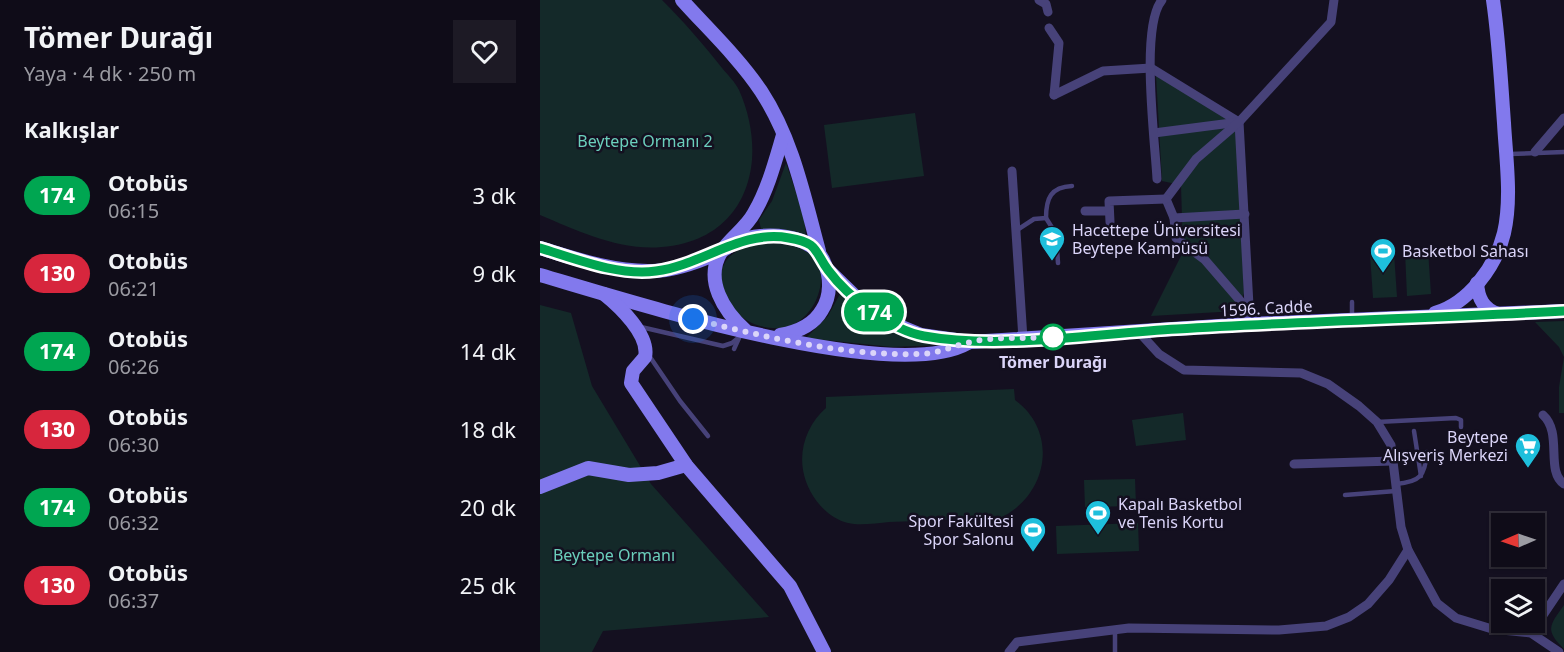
<!DOCTYPE html>
<html lang="tr">
<meta charset="utf-8">
<style>
body{margin:0;font-family:"Noto Sans",sans-serif;background:#1d1a25;color:#f1f3f6;height:100vh;display:flex;flex-direction:column;font-size:22px;white-space:nowrap}
*{box-sizing:border-box;margin:0}
p{font-size:20px;color:#9b9ba2}
.icon{flex:none;width:33px;height:33px;fill:none;stroke:currentColor;stroke-width:2;stroke-linecap:round;stroke-linejoin:round}
.map{position:relative;flex:1;overflow:hidden}
.sheet{display:flex;flex-direction:column;background:#0f0c18;width:540px}
.sheet>*{flex:none}
.badge{padding:0 12px;border-radius:20px;font-size:21px;line-height:39px}
.needle{width:39px;rotate:268deg}
.buttons{position:absolute;left:951px;top:513px;display:grid;gap:12px}
.buttons a{display:grid;place-items:center;width:54px;height:54px;border-radius:0px;background:#0f0c18;box-shadow:0 2px 4px #0004,0 0 0 2px #2f2c37;font-size:30px}
.you{position:absolute;width:30px;height:30px;margin:-15px;border:4px solid #fff;border-radius:50%;background:#1a73e8;box-shadow:0 0 0 9px #1a73e833}
.map>.badge{position:absolute;translate:-50% -50%;box-shadow:0 0 0 3px #fff}
h2{padding:0 24px;font-size:22px;line-height:54px}
.round{display:grid;place-items:center;flex:none;width:63px;height:63px;border-radius:0px;background:#1d1a25}
.overview{display:flex;align-items:center;justify-content:space-between;height:102px;padding:0 24px}
h1{font-size:28px;font-weight:700;line-height:45px}
ul{padding:0;list-style:none}
li{display:flex;align-items:center;gap:18px;height:78px;padding:0 24px}
li div{flex:1}
li b{display:block;font-size:22px}
li em{font-style:normal}
li .badge{min-width:66px;font-weight:700;text-align:center}
main{display:flex;flex:1;min-height:0}
.map>svg:first-child{display:block}
</style>
<main>
<section class="sheet">
<div class="overview"><div><h1>Tömer Durağı</h1><p>Yaya · 4 dk · 250 m</p></div><a class="round"><svg class="icon" aria-label="heart" viewBox="0 0 24 24"><path d="M12 20l-8-8c-3-5 5-10 8-4 3-6 11-1 8 4z"/></svg></a></div>
<h2>Kalkışlar</h2>
<ul>
<li><span class="badge" style="background:#00a651;color:#fff">174</span><div><b>Otobüs</b><p>06:15</p></div><em>3 dk</em></li>
<li><span class="badge" style="background:#d7263d;color:#fff">130</span><div><b>Otobüs</b><p>06:21</p></div><em>9 dk</em></li>
<li><span class="badge" style="background:#00a651;color:#fff">174</span><div><b>Otobüs</b><p>06:26</p></div><em>14 dk</em></li>
<li><span class="badge" style="background:#d7263d;color:#fff">130</span><div><b>Otobüs</b><p>06:30</p></div><em>18 dk</em></li>
<li><span class="badge" style="background:#00a651;color:#fff">174</span><div><b>Otobüs</b><p>06:32</p></div><em>20 dk</em></li>
<li><span class="badge" style="background:#d7263d;color:#fff">130</span><div><b>Otobüs</b><p>06:37</p></div><em>25 dk</em></li>
</ul>
</section>
<div class="map">
<svg width="1024" height="652" viewBox="0 0 1024 652">
<rect width="100%" height="100%" fill="#141020"/>
<!-- green -->
<g fill="#142929">
<path d="M0 0H122C144 22 163 44 182 68 188 75 195 82 199 90 230 160 208 240 122 247 80 251 38 231 0 215Z"/>
<polygon points="616,75 688,119 697,132 704,293 697,311 611,316 643,252 641,185 622,181"/>
<polygon points="375,113 384,176 292,188 284,125"/>
<polygon points="246,163 264,216 266,237 255,232 221,229 219,220 232,201"/>
<path d="M236 243C246 245 258 246 267 252 296 269 276 326 240 328 179 332 146 242 236 243Z"/>
<polygon points="888,250 891,294 867,296 865,251"/>
<polygon points="854,253 857,297 833,298 830,254"/>
<path d="M301 292C327 322 360 341 400 343L399 345 352 347 266 338 288 316Z"/>
<polygon points="0,305 31,313 52,386 111,484 229,617 63,631 52,652 0,652"/>
<polygon points="1024,321 1024,413 1019,413 1019,387 1024,357 1019,347 995,322"/>
<path d="M474 389 475 400C520 433 507 496 460 518 423 519 386 521 349 522 337 523 320 526 308 523 284 517 267 493 263 470 259 446 269 423 286 408V397Z"/>
<polygon points="643,413 646,440 596,446 592,420"/>
<polygon points="595,479 596,506 545,507 544,480"/>
<polygon points="598,523 599,551 517,554 516,526"/>
<path d="M1024 605V649C1005 630 1009 626 1024 605Z"/>
</g>
<g fill="none" stroke-linecap="round" stroke-linejoin="round">
<!-- lane -->
<g stroke="#474279" stroke-width="4.5">
<polyline points="969,154 1024,152"/>
<polyline points="506,218 516,234 518,263"/>
<path d="M477 230 494 219 506 218C506 198 511 187 532 186"/>
<polyline points="812,302 812,318"/>
<polyline points="101,327 183,346 192,343 203,334"/>
<polyline points="194,349 199,338"/>
<polyline points="108,354 140,401 168,436"/>
<polyline points="837,422 916,418 921,420 921,427"/>
<polyline points="874,431 881,476"/>
<path d="M856 484C880 482 885 476 887 452"/>
<polyline points="805,495 856,491"/>
<polyline points="575,630 575,652"/>
</g>
<!-- street -->
<g stroke="#474279" stroke-width="9">
<polyline points="499,0 506,4 508,12"/>
<polyline points="509,28 519,43 514,95"/>
<polyline points="514,95 563,71 611,68 699,122"/>
<polyline points="699,122 710,324"/>
<polyline points="614,133 699,122"/>
<polyline points="995,152 1024,118"/>
<polyline points="472,171 483,339"/>
<path d="M617 179C615 141 600 26 622 0"/>
<polyline points="626,199 656,159 699,122 791,22 794,0"/>
<polyline points="626,199 634,218 636,238 665,260 709,311"/>
<polyline points="545,211 569,211"/>
<polyline points="634,218 705,214"/>
<polyline points="570,222 569,201 626,199"/>
<polyline points="598,331 619,354 644,370 761,373 788,384 819,406 837,422 851,445 861,527 868,550 897,603 916,618 952,629 991,633 1019,652"/>
<path d="M1003 415C1023 433 1005 471 1024 484"/>
<polyline points="754,464 853,461"/>
<polyline points="991,633 1024,584"/>
<polyline points="469,652 477,642 589,628 739,630 786,626 809,617 828,604 849,580 868,550"/>
</g>
<!-- secondary -->
<g stroke="#8279ed" stroke-width="14">
<path d="M142 0C168 29 199 58 221 91 253 140 264 196 279 251"/>
<path d="M0 248C36 259 74 272 112 271 133 271 160 261 178 253 185 250 191 244 198 241 224 231 272 233 284 262 291 277 291 296 282 310 273 326 257 332 240 335"/>
<polyline points="287,269 323,304 347,321 381,335 430,342 710,324 1024,311"/>
<path d="M0 275C86 300 353 386 428 343"/>
<path d="M937 283C938 298 943 309 958 314"/>
<path d="M64 294C79 306 110 335 105 357L93 371 91 383 146 465 250 586 284 652"/>
<path d="M895 313C929 303 956 266 964 233 972 198 966 159 964 123 961 82 959 41 953 0"/>
<path d="M205 330C184 311 164 280 181 252 190 238 206 228 214 213 228 189 235 162 243 135"/>
<polyline points="0,487 48,468 89,475 118,473 146,465"/>
</g>
</g>
<g fill="none" stroke-linecap="round" stroke-linejoin="round">
<!-- line casing -->
<g stroke="#fff" stroke-width="14">
<path id="line" d="M0 248C36 259 78 276 116 271 163 265 201 229 249 238 279 243 274 251 288 270 308 297 351 330 384 336 461 350 558 333 637 329 766 321 895 318 1024 311"/>
</g>
<!-- line -->
<use href="#line" stroke="#00a651" stroke-width="9"/>
<!-- walk -->
<path stroke="#dbd5f9" stroke-width="6" stroke-dasharray="0 10.8" d="M153 319C226 337 303 356 378 354 397 354 413 346 431 342 457 336 487 339 513 337"/>
</g>
<!-- icons -->
<defs>
<g id="university-pin" transform="scale(1.35)"><path d="M0 17L-7.5 6A9.5 9.5 0 1 1 7.5 6Z" fill="#1ebfdc" stroke="#141020"/><path d="M0-5L7-2L0 1L-7-2ZM-4 1L0 2.5L4 1V4Q0 6-4 4Z" fill="#fff"/></g>
<g id="stadium-pin" transform="scale(1.35)"><path d="M0 17L-7.5 6A9.5 9.5 0 1 1 7.5 6Z" fill="#1ebfdc" stroke="#141020"/><path d="M0-5a6.5 5 0 1 0 0 10a6.5 5 0 1 0 0-10ZM-3.5-1.8h7v3.6h-7Z" fill="#fff"/></g>
<g id="supermarket-pin" transform="scale(1.35)"><path d="M0 17L-7.5 6A9.5 9.5 0 1 1 7.5 6Z" fill="#1ebfdc" stroke="#141020"/><path d="M-6-5.5h2.5l.6 2H6L4.5 2H-2.5L-4.4-4H-6ZM-1.5 3.2a1.3 1.3 0 1 0 .1 0ZM3 3.2a1.3 1.3 0 1 0 .1 0Z" fill="#fff"/></g>
</defs>
<g fill-rule="evenodd">
<use href="#university-pin" x="512" y="239"/>
<use href="#stadium-pin" x="843" y="251"/>
<use href="#supermarket-pin" x="988" y="446"/>
<use href="#stadium-pin" x="558" y="513"/>
<use href="#stadium-pin" x="493" y="530"/>
</g>
<!-- markers -->
<circle fill="#fff" stroke="#00a651" stroke-width="3" cx="513" cy="337" r="12"/>
<g text-anchor="middle" stroke-width="5" stroke-linejoin="round" paint-order="stroke">
<!-- park labels -->
<g font-size="16" fill="#6bcfbc" stroke="#141020">
<text x="105" y="147">Beytepe Ormanı 2</text>
<text x="74" y="561">Beytepe Ormanı</text>
</g>
<!-- poi labels -->
<g font-size="16" fill="#dbd5f9" stroke="#141020" text-anchor="start">
<text x="532" y="236">Hacettepe Üniversitesi<tspan x="532" dy="18">Beytepe Kampüsü</tspan></text>
<text x="862" y="257">Basketbol Sahası</text>
<text x="968" y="443" text-anchor="end">Beytepe<tspan x="968" dy="18">Alışveriş Merkezi</tspan></text>
<text x="578" y="510">Kapalı Basketbol<tspan x="578" dy="18">ve Tenis Kortu</tspan></text>
<text x="474" y="527" text-anchor="end">Spor Fakültesi<tspan x="474" dy="18">Spor Salonu</tspan></text>
</g>
<!-- street labels -->
<g font-size="16" fill="#dbd5f9" stroke="#141020">
<text transform="translate(726 308) rotate(-3)" y="6">1596. Cadde</text>
</g>
<!-- stop labels -->
<g font-size="16" font-weight="bold" fill="#dbd5f9" stroke="#141020">
<text x="513" y="368">Tömer Durağı</text>
</g>
</g>
</svg>
<div class="buttons">
<a><svg class="needle" viewBox="-14 -14 28 28"><path d="M0-13l5 13h-10z" fill="#e53935"/><path d="M0 13l5-13h-10z" fill="#9b9ba2"/></svg></a>
<a><svg class="icon" aria-label="layers" viewBox="0 0 24 24"><path d="M12 4l9 5-9 5-9-5zM3 14l9 5 9-5"/></svg></a>
</div>
<div class="you" style="left:153px;top:319px"></div>
<b class="badge" style="left:334px;top:312px;background:#00a651;color:#fff">174</b>
</div>
</main>
